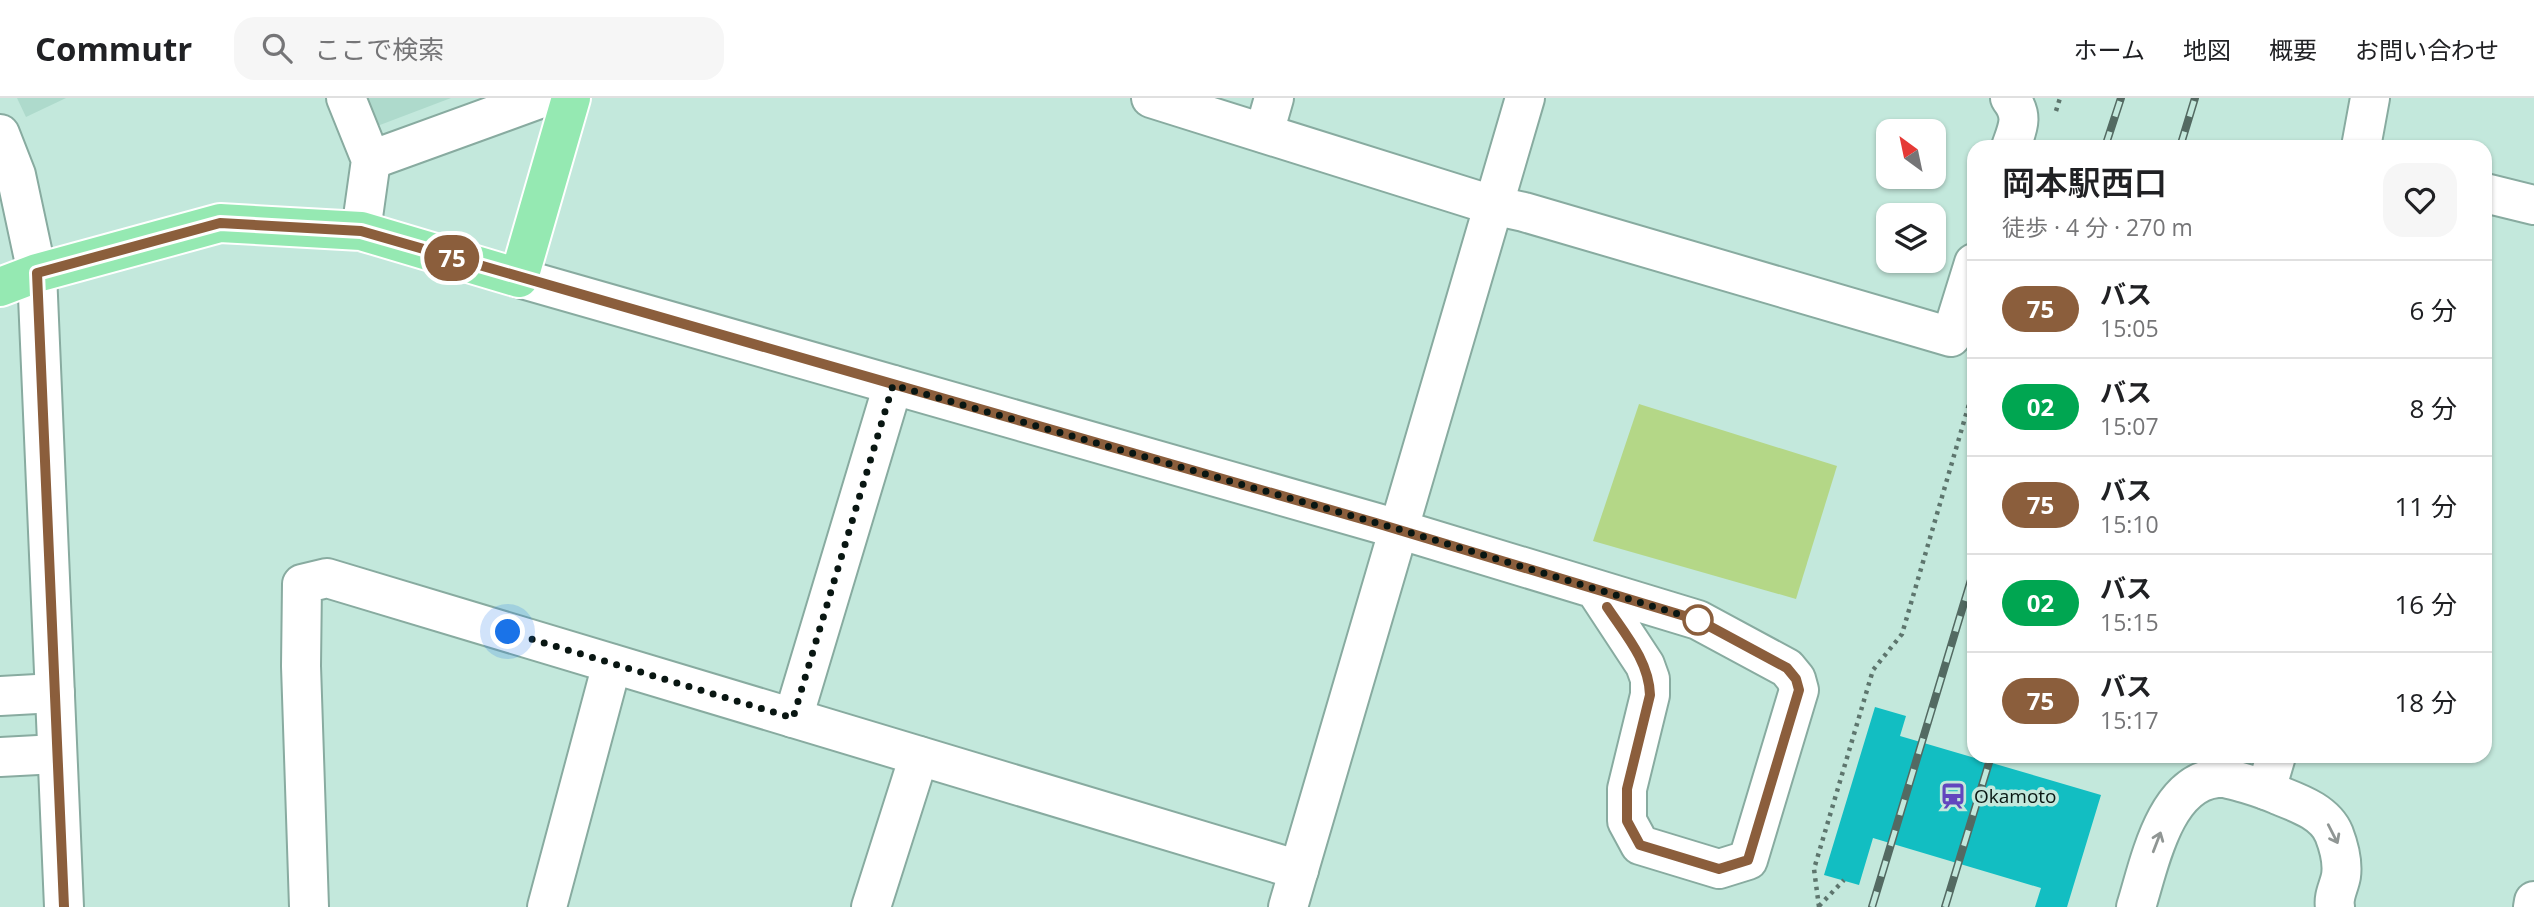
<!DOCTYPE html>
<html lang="ja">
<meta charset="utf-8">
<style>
body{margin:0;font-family:"Open Sans","Noto Sans JP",sans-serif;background:#f6f6f6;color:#202124;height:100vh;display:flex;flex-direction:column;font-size:26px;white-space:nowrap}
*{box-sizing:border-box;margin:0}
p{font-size:23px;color:#757577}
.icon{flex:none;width:38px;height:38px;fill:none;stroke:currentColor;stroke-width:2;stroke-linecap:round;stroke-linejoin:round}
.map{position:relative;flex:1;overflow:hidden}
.sheet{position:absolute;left:1967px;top:42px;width:525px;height:623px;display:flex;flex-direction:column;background:#fff;border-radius:21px;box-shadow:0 2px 5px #0004}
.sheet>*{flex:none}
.badge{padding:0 14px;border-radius:23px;font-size:24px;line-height:46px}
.needle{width:46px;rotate:327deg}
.fabs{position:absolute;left:1876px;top:21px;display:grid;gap:14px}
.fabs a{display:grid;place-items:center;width:70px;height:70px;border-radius:14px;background:#fff;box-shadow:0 2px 5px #0004;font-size:35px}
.you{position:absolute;width:35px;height:35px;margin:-18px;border:5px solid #fff;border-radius:50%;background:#1a73e8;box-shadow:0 0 0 10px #1a73e833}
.map>.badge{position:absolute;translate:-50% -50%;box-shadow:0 0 0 4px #fff}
.round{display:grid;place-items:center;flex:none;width:74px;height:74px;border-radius:21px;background:#f6f6f6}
.overview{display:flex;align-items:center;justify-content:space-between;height:119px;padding:0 35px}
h1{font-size:33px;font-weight:600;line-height:52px}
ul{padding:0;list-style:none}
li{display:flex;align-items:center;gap:21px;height:98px;padding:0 35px;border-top:2px solid #e0e0e0}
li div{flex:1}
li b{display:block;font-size:26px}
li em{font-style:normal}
li .badge{min-width:77px;font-weight:700;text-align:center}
header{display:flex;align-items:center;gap:42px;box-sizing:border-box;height:98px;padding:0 35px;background:#fff;border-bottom:2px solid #e0e0e0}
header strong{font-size:33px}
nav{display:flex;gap:38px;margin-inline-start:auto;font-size:24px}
.search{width:490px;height:63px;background:#f6f6f6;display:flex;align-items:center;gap:18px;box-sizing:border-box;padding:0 24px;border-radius:21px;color:#757577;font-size:26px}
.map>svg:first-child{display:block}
</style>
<header>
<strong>Commutr</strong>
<div class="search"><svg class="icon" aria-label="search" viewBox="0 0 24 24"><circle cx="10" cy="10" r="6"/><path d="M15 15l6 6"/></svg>ここで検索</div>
<nav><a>ホーム</a><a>地図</a><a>概要</a><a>お問い合わせ</a></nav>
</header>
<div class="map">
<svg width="2534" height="809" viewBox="0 0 2534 809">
<rect width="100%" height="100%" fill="#c3e8dc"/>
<!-- built -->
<g fill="#aedacc">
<polygon points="17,0 66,0 26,19"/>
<polygon points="360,0 451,0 372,30"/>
</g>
<!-- green -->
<polygon fill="#b4d787" points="1639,306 1837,368 1796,501 1593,443"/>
<!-- building -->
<polygon fill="#12bec2" points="1875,609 1906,618 1900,638 2101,697 2067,809 2035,809 2041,790 1873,740 1859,787 1824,777"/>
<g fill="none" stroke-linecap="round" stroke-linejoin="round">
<!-- minor casing -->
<g stroke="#88aba0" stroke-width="42">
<g id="minor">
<polyline points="346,0 371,62 361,133"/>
<polyline points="1151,0 1492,107 1524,114 1951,239 1974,165"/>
<path d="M2010 0C2024 18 2018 29 2011 49"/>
<polyline points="1264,35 1274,0"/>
<polyline points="0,36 16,77 37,175 64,809"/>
<polyline points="2361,49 2370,0"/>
<polyline points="371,62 542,0"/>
<polyline points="2485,95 2534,107"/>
<polyline points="519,180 1398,431 1698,522 1787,570 1796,581 1799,592 1748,762 1719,771 1640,747 1627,723 1627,691 1650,597 1650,581 1645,567 1595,491"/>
<polyline points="0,598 55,595"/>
<polyline points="793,620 893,287"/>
<polyline points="0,659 57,656"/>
<polyline points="2266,692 2276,658"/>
<polyline points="309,809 301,568 302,486 327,480 1299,772"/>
<polyline points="547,809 612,566"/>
<polyline points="871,809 919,658"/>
<polyline points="1288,809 1525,0"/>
<path d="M2136 809C2149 768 2164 685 2217 680 2227 678 2267 692 2278 697 2298 705 2325 714 2334 736 2339 749 2343 764 2341 778 2339 789 2333 798 2335 809"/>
<polyline points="2533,809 2534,803"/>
</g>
</g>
<!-- major casing -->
<g stroke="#fff" stroke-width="42">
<polyline id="major" points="0,189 37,175 220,125 361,133 519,180 571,0"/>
</g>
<!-- path -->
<g stroke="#5d756d" stroke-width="4.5" stroke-dasharray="3.5 5" stroke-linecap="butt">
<polyline points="2056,13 2060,0"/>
<polyline points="1819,808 1844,782"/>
<polyline points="1819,809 1814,771 1873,572 1902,536 1974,289"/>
</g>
<!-- minor -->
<use href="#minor" stroke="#fff" stroke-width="38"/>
<!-- major -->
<use href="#major" stroke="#95e9b2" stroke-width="38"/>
<!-- rail casing -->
<g stroke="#536a62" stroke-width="8">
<g id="rail">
<polyline points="2105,49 2121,0"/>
<polyline points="2180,49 2195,0"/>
<polyline points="1872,809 1974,472"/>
<polyline points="1945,809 1991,658"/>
</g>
</g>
<!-- rail -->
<use href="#rail" stroke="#c3e8dc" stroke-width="5" stroke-dasharray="16" stroke-linecap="butt"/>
</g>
<!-- one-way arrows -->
<defs><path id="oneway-shaft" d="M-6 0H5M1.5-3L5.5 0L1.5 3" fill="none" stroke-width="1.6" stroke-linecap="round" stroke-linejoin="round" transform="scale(1.75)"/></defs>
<g stroke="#909694">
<use href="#oneway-shaft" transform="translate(2333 736) rotate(63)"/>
<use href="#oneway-shaft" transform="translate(2157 744) rotate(-69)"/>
</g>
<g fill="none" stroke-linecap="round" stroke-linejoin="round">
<!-- line casing -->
<g stroke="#fff" stroke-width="16">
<path id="line" d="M64 809 37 175 220 125 361 133 1376 425 1698 522 1787 570 1796 581 1799 592 1748 762 1719 771 1640 747 1627 723V691L1650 597C1649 563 1625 536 1607 509"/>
</g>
<!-- line -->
<use href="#line" stroke="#8b5e3c" stroke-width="10"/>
<!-- walk -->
<polyline stroke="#091612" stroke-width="7" stroke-dasharray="0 12.6" points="508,534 793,620 893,287 1398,431 1698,522"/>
</g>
<!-- icons -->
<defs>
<g id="station-bare" transform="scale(2.1)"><path d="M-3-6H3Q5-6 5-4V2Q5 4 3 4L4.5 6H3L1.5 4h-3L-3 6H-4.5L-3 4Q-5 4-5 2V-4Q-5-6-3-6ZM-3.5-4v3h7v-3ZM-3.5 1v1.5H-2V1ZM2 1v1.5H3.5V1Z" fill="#6246be" stroke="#c3e8dc" stroke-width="2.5" paint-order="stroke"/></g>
</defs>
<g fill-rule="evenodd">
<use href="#station-bare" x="1953" y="698"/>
</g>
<!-- markers -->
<circle fill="#fff" stroke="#8b5e3c" stroke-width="3.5" cx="1698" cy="522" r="14"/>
<g text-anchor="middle" stroke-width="7" stroke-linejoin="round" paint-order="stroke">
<!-- poi labels -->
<g font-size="19" fill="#091612" stroke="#c3e8dc" text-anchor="start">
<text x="1974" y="705">Okamoto</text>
</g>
</g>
</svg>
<div class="fabs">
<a><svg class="needle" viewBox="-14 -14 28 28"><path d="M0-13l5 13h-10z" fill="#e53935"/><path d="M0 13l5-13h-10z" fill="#757577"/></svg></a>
<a><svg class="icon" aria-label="layers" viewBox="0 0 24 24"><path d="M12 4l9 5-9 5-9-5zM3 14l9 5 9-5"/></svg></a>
</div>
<div class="you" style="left:508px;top:534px"></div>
<b class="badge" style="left:452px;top:160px;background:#8b5e3c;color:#fff">75</b>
<section class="sheet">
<div class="overview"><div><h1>岡本駅西口</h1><p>徒歩 · 4 分 · 270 m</p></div><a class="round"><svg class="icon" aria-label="heart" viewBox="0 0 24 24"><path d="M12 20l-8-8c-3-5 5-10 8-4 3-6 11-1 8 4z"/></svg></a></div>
<ul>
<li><span class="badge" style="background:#8b5e3c;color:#fff">75</span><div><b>バス</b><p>15:05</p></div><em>6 分</em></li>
<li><span class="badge" style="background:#00a651;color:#fff">02</span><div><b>バス</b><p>15:07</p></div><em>8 分</em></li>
<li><span class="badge" style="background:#8b5e3c;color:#fff">75</span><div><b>バス</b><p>15:10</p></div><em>11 分</em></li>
<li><span class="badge" style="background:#00a651;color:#fff">02</span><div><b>バス</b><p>15:15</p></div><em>16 分</em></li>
<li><span class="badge" style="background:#8b5e3c;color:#fff">75</span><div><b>バス</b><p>15:17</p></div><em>18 分</em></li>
</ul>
</section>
</div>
